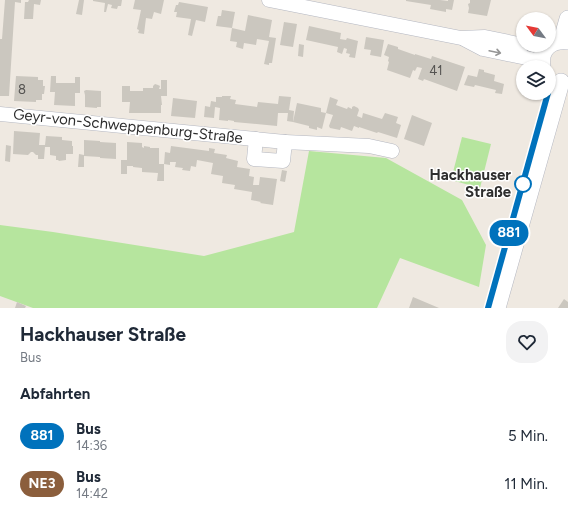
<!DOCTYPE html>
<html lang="de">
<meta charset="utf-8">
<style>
body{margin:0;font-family:Figtree,sans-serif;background:#f2f2f3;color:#1f2937;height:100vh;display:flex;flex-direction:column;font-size:15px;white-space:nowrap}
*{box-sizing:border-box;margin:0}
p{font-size:13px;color:#747a83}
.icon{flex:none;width:22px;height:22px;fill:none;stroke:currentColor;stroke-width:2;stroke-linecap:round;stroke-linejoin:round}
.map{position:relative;height:308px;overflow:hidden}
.side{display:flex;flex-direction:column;background:#fff;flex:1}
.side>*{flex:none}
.badge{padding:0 8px;border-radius:13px;font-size:14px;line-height:26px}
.needle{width:26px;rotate:302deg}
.controls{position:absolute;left:516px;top:12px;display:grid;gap:8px}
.controls a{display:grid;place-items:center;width:40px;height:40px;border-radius:50%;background:#fff;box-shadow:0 1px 3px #0004;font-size:20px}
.map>.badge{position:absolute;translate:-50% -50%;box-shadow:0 0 0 2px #fff}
h2{padding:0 20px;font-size:15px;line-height:36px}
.round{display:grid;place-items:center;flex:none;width:42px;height:42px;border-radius:16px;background:#f2f2f3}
.head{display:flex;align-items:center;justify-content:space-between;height:68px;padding:0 20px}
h1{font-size:19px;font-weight:700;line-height:30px}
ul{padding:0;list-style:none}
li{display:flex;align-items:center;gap:12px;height:48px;padding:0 20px}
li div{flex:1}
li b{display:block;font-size:15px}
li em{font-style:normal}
li .badge{min-width:44px;font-weight:700;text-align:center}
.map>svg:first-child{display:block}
</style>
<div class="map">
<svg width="568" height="308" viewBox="0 0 568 308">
<rect width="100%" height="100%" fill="#efe9e1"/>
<!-- green -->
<g fill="#b6e59e">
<polygon points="462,137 491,144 480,188 451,180"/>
<polygon points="309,151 386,158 462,200 486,245 479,287 400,258 377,308 33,308 0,296 0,225 53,232 204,256 294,232"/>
</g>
<!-- building -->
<g fill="#cbc7bf">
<polygon points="5,0 21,0 21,3 15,2 9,96 0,96 0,39 2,39"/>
<polygon points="29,0 41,0 40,5 34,4 33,19 24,19 25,2 28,2"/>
<polygon points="79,0 84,0 82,15 76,14"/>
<polygon points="93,0 122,0 121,6 118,6 117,9 111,8 112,5 108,4 106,12 104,12 105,3 93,1"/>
<polygon points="135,0 164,0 161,14 154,12 152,19 146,18 144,34 138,33 139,30 137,29 141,10 133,9"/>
<polygon points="406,0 440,0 448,1 448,0 454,0 452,10 446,9 446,12 430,9 431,5 406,1"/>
<polygon points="470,0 491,0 487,16 468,13 469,8 468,4 470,3"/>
<polygon points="179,2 208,7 205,22 196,20 192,36 188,35 191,19 176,17 177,12 174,12 176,5 178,5"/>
<polygon points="222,10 235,12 232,28 245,31 248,15 272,20 269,37 276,38 272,63 269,63 269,65 264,64 269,41 257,39 256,45 244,43 243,49 236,47 237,42 230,41 232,28 216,26 218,16 221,16"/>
<polygon points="284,22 297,24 293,47 280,45"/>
<polygon points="309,26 341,33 340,39 346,40 347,38 358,41 355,58 349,57 350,54 346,53 347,49 344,48 342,54 337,52 338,47 306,40"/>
<polygon points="366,37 384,40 381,57 370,55 371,50 364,49"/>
<polygon points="299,44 304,45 303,57 298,56"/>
<polygon points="388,44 398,47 398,49 415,55 415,54 431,59 432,56 465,67 457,91 424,79 423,81 418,79 422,68 417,67 415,71 413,70 410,78 387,70 389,62 388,61 389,57 384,55"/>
<polygon points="479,69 484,70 484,72 495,75 494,81 504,84 502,94 495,93 496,90 475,85 474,87 464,85 468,75 477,77"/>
<polygon points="16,76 38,77 38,80 43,80 43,86 45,86 44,94 42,94 42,100 36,100 36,102 14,101"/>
<polygon points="51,76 56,76 56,83 75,83 75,77 80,77 80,93 75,93 75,106 54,105 55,92 50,92"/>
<polygon points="161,80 167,80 167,96 161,96 162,105 161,105 161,113 129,113 130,102 122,102 122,86 130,86 130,91 143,91 143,88 153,88 153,86 155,84 158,85 160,86 159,89 161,89"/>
<polygon points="86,90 101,91 101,107 97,107 97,108 85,107 85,95 84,91"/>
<polygon points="222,96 231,96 230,99 236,100 235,104 257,107 258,102 278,104 279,96 291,97 289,110 294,111 293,122 287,121 288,113 278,113 277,126 234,122 234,121 228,120 228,121 219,120 220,108 215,107 214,118 204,117 205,106 210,107 211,101 216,102 216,97 222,97"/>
<polygon points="330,97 338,100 336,105 347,109 348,107 352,109 352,107 354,106 358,108 359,110 357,116 362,118 363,113 382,119 385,113 398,117 396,123 401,125 397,138 378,132 377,133 359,127 359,128 354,126 352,131 341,127 340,130 330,128 329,126 333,115 326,113 322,129 317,127 317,130 309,128 309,126 293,122 297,103 321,108 321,112 326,113"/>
<polygon points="173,98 197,101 195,118 171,116"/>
<polygon points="412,115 432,123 424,146 404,139"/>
<polygon points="14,131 40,133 39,145 45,145 46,136 62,137 62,140 72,141 72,146 73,146 73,154 66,154 66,160 59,161 58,160 56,160 56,156 50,155 50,147 45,147 44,159 38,159 38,155 36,155 33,152 31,152 28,155 13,154"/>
<polygon points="84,140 100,141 100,142 116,143 116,159 100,158 100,157 84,156 84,167 78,167 79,154 84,155"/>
<polygon points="127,142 142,143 142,147 144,148 144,146 150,147 150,148 159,148 159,164 164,164 164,181 157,181 158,173 142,172 142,168 133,167 133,166 127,166 127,174 121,174 121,160 127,160"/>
<polygon points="6,145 11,146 10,162 5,161"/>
<polygon points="171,146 209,151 209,148 215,149 214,153 227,155 226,158 238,161 237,167 250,169 249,176 254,177 253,185 259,185 260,177 277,179 273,205 260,203 261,202 251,200 252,192 234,189 235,185 222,183 223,176 211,174 213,163 197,160 196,167 191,166 190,171 182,170 183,168 175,167 176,162 170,162 170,165 164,164 165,152 170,153"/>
<polygon points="282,170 287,171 285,182 280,181"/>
<polygon points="413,297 439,308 409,308"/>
<polygon points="564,299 568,302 568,308 558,308"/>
<polygon points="17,302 26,306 25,308 15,308"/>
</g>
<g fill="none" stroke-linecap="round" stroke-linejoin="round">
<!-- minor casing -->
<g stroke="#b4b7c1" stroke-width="15">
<g id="minor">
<polyline points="269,0 461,38 485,37 523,45"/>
<polyline points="464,39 483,49 541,61"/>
<polyline points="0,114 285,142"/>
<polyline points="256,139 254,159 283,161 285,142 369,146 392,151"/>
</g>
</g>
<!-- tertiary casing -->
<g stroke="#b4b7c1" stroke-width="18">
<g id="tertiary">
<polyline points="562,40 568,19"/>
<path d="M542 67C539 49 551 39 568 41"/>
<polyline points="497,308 561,82"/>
</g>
</g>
<!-- minor -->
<use href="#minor" stroke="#fff" stroke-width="14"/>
<!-- tertiary -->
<use href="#tertiary" stroke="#fff" stroke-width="17"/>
</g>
<!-- one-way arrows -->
<defs><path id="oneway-shaft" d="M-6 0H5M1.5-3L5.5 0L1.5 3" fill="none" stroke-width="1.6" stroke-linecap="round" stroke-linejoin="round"/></defs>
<use stroke="#969696" href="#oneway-shaft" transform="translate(495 52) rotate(12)"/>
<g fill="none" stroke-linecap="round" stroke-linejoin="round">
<!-- line casing -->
<g stroke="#fff" stroke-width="9">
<polyline id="line" points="488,308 548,93"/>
</g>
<!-- line -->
<use href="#line" stroke="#0072bc" stroke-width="6"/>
</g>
<!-- markers -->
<circle fill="#fff" stroke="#0072bc" stroke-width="2" cx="523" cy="184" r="8"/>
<g text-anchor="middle" stroke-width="3" stroke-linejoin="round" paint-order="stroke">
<!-- number labels -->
<g font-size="13" fill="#555452">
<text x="436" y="75">41</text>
<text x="22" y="94">8</text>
</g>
<!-- street labels -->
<g font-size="15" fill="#2e2e2e" stroke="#fff">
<text transform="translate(128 126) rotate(6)" y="5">Geyr-von-Schweppenburg-Straße</text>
</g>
<!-- stop labels -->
<g font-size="15" font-weight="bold" fill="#2e2e2e" stroke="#fff" text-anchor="end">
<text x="511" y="180">Hackhauser<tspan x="511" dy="17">Straße</tspan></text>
</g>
</g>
</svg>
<div class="controls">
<a><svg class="needle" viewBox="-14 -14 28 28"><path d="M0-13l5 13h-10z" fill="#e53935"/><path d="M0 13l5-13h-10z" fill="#747a83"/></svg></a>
<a><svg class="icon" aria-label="layers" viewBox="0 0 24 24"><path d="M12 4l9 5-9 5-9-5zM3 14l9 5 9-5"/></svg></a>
</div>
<b class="badge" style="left:509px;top:233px;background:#0072bc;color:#fff">881</b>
</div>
<section class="side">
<div class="head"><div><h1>Hackhauser Straße</h1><p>Bus</p></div><a class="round"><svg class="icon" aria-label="heart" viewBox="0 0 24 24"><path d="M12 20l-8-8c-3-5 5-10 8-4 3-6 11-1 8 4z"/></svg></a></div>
<h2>Abfahrten</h2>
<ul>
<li><span class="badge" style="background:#0072bc;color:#fff">881</span><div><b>Bus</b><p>14:36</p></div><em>5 Min.</em></li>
<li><span class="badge" style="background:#8b5e3c;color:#fff">NE3</span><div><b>Bus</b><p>14:42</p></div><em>11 Min.</em></li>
</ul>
</section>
